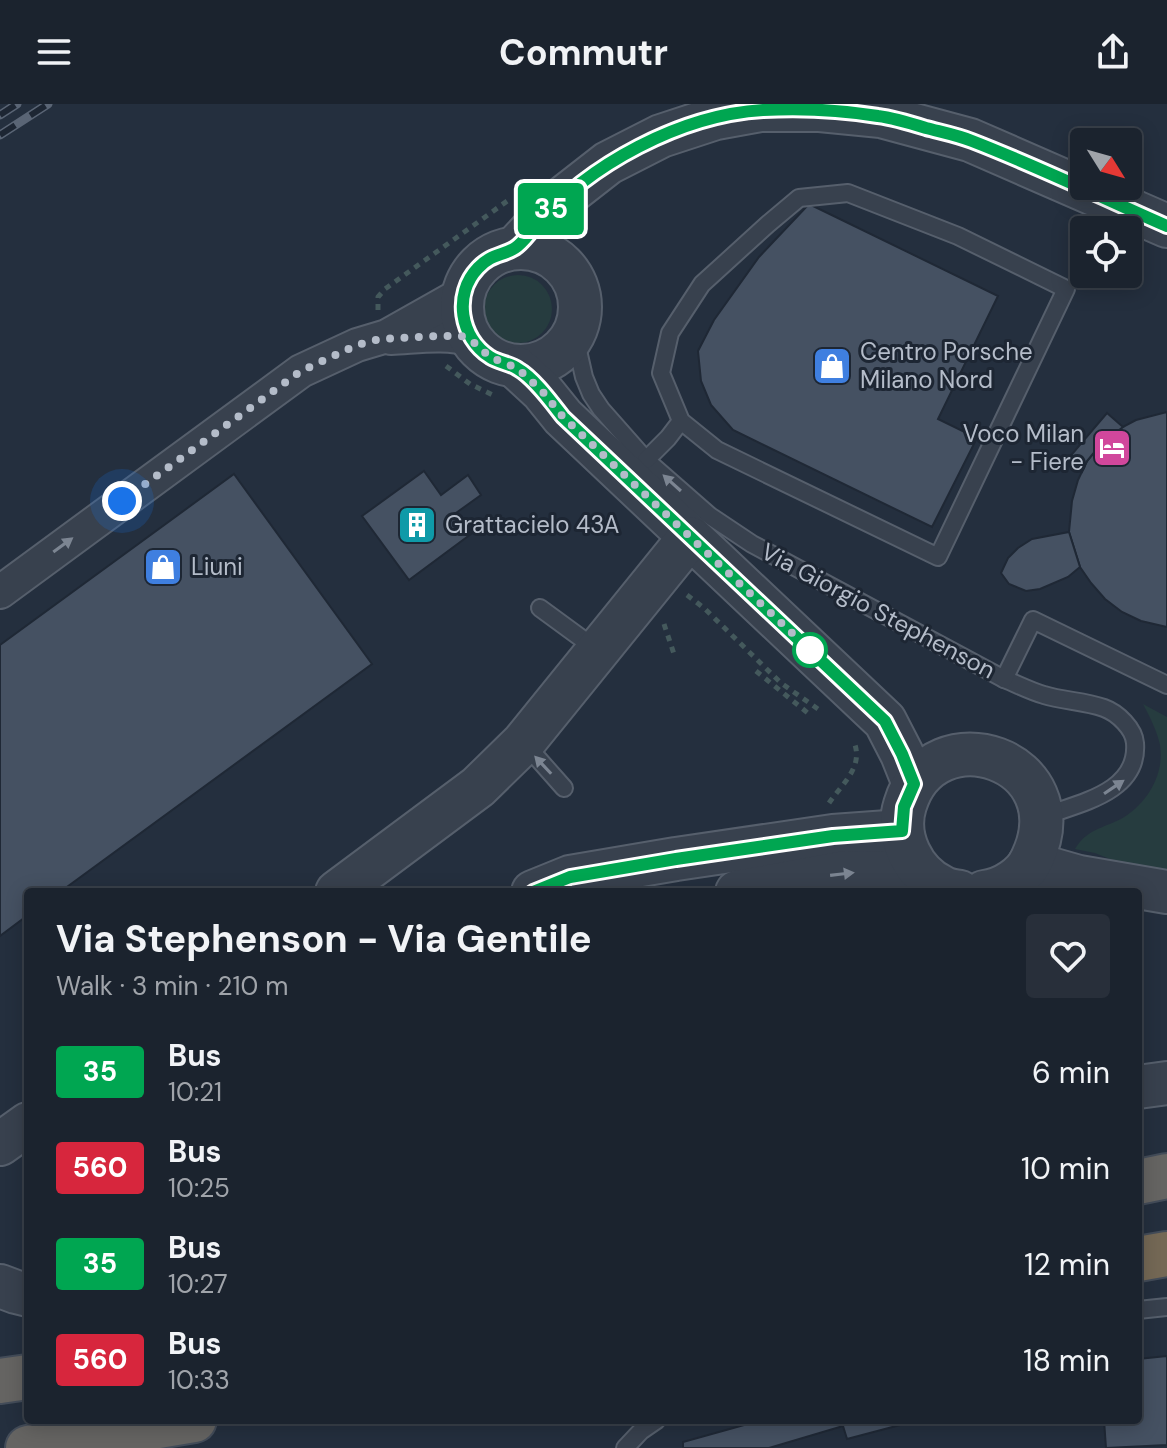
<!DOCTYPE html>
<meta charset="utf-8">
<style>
body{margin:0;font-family:"DM Sans",sans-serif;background:#282f3a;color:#f1f3f6;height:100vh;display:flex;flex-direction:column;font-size:30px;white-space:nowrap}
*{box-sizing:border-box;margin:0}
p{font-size:26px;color:#a0a4aa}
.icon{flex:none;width:44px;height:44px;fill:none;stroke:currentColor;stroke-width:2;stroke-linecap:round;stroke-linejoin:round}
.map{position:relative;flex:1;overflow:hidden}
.panel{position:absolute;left:24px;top:784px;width:1118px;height:536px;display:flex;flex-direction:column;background:#1b232e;border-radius:8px;box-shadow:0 4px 20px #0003,0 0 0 2px #39404a}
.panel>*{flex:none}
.badge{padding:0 16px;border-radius:6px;font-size:28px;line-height:52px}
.needle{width:52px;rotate:127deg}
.fabs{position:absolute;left:1070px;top:24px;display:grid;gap:16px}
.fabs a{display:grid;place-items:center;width:72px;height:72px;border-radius:8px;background:#1b232e;box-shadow:0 4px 20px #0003,0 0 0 2px #39404a;font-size:40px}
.you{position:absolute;width:40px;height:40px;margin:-20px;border:6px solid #fff;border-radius:50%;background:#1a73e8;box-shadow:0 0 0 12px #1a73e833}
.map>.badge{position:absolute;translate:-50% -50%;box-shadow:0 0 0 4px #fff}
.round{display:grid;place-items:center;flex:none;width:84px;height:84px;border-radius:8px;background:#282f3a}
.summary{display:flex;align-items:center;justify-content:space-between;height:136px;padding:0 32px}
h1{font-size:38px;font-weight:700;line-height:60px}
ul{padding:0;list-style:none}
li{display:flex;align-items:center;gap:24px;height:96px;padding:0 32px}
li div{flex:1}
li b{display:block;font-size:30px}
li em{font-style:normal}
li .badge{min-width:88px;font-weight:700;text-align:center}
header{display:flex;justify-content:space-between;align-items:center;height:104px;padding:0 32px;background:#1b232e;font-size:36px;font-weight:700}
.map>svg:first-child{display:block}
</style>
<header><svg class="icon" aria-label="menu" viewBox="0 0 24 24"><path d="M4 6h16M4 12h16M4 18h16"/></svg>Commutr<svg class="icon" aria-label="share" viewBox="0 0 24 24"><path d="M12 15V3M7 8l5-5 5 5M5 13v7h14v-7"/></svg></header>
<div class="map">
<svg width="1167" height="1344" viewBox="0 0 1167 1344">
<rect width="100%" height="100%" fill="#242f3e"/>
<!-- green -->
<g fill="#263c3f">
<circle cx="518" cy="205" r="34"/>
<path d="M1143 600 1167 613V769L1120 759 1095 749 1075 745C1086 726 1103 724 1121 715 1146 701 1165 671 1160 641 1157 627 1150 613 1143 600Z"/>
</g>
<!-- building -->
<g fill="#455162" stroke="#1f2835" stroke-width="2">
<polygon points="809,100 998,192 938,315 977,334 932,423 733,326 711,301 701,277 698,247 714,216 759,153"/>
<polygon points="1167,308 1167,523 1141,517 1122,508 1105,495 1091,479 1080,463 1069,428 1072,397 1078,376 1087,357 1101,340 1117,326 1136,316"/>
<polygon points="1107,309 1123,323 1101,340 1087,357 1082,368 1067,356"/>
<polygon points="424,367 441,391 468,371 481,391 456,409 471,430 409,476 362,412"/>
<polygon points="234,370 372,560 60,788 28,788 28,811 0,832 0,541"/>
<polygon points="1069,428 1080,463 1068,473 1040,485 1026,487 1009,480 1001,469 1008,454 1018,444 1032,435"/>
<polygon points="1167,1252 1167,1341 1106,1344 1104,1316 1138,1316 1138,1255"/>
<polygon points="762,1316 919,1316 847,1335 843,1322 769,1344 683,1344 683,1338"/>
</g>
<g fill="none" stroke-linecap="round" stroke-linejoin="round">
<!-- service casing -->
<g stroke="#565f6c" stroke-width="20">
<g id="service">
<path d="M574 229 584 273 591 290 601 305 646 356 710 412 752 440 1004 575C1017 580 1030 587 1044 591 1063 597 1085 597 1104 604 1118 609 1134 625 1135 639 1139 689 1078 699 1042 713"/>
<polyline points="646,356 668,334 681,317 661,269 670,229 702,180 768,120 799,94 848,89 958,132 1066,185 938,453 717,346 681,317"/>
<polyline points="540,504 596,545"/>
<polyline points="1004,575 1033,516 1167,581"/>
<polyline points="525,640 564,684"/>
<polyline points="1138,1206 1167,1203"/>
<polyline points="625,1344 641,1327 657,1316"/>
</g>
</g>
<!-- minor casing -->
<g stroke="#565f6c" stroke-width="36">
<g id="minor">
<path d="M391 234C417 233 446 228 471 236"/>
<polyline points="0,488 301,267 357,241 387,232 465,188"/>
</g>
</g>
<!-- tertiary casing -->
<g stroke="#565f6c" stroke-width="46">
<g id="tertiary">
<polyline points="515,144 558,98 608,59 661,32 716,14 761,6 820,6 881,12 970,36 1167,122"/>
<circle cx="521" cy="203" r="59"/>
<polyline points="517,264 542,287 563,313 885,617 902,650 914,680"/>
<polyline points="1030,759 1079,773 1167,788"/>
<polyline points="337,788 478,683 523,639 689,434"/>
<polyline points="533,788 570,773 676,755 833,732 902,727"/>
<polyline points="737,788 846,768 923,770"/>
<path d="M960 788C954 787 947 786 942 783 913 769 895 733 905 701 933 607 1079 655 1032 755 1025 772 1003 786 984 788"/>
<polyline points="1138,983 1167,979"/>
<polyline points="0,1040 28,1020"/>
<polyline points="0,1182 16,1188 28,1191"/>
</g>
</g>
<!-- trunk casing -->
<g stroke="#434c59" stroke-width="48">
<g id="trunk">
<polyline points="1138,1078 1167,1072"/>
<polyline points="0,1277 28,1273"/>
<polyline points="28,1344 194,1316"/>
</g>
</g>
<!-- motorway casing -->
<g stroke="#434c59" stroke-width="48">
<polyline id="motorway" points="1138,1155 1167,1150"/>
</g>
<!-- path -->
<g stroke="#44595c" stroke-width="5" stroke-dasharray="6 6" stroke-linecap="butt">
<polyline points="378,206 378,193 385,185 510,95"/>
<polyline points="446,262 470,280 495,292"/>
<polyline points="687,491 704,504 781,579 818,605"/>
<polyline points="664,520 675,553"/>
<polyline points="756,567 809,610"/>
<path d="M829 699C842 680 864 663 854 638"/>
</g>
<!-- service -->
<use href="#service" stroke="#38414e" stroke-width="16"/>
<!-- minor -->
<use href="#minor" stroke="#38414e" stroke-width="32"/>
<!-- tertiary -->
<use href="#tertiary" stroke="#38414e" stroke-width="42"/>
<!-- trunk -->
<use href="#trunk" stroke="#656462" stroke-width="44"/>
<!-- motorway -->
<use href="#motorway" stroke="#746855" stroke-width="44"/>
<!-- rail casing -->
<g stroke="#5a6575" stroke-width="9">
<g id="rail">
<polyline points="0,11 17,0"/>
<polyline points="0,31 48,0"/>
</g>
</g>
<!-- rail -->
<use href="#rail" stroke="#1d2633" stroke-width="6" stroke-dasharray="18" stroke-linecap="butt"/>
</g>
<!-- one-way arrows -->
<defs><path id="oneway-solid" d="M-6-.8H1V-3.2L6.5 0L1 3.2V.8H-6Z" transform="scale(2)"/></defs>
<g fill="#7c8592">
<use href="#oneway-solid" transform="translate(672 379) rotate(-138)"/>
<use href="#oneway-solid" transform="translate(63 441) rotate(-36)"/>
<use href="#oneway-solid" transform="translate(543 661) rotate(-133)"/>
<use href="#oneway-solid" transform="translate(1114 683) rotate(-34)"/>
<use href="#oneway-solid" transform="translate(842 770) rotate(-7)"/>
</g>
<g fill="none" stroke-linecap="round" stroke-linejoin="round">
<!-- line casing -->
<g stroke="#fff" stroke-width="18">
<path id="line" d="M533 788 570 773 676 755 833 732 902 727 904 703 914 680 902 650 885 617 563 313C552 299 534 274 518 265 510 259 499 259 490 253 460 234 453 190 478 164 491 150 502 152 515 144 523 139 530 128 536 122 589 60 681 11 763 6 801 4 841 6 878 12 894 14 910 19 926 24 941 28 957 31 972 37 1037 62 1103 94 1167 122"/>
</g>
<!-- line -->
<use href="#line" stroke="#00a651" stroke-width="12"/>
<!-- walk -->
<polyline stroke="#b4bcc9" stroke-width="8" stroke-dasharray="0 14.4" points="122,397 301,267 357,241 380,235 436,232 461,232 471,236 490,253 517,264 542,287 563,313 810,546"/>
</g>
<!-- icons -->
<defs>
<g id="shop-square" transform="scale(2)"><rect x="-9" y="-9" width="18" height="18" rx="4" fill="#3f7fe0" stroke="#1d2633"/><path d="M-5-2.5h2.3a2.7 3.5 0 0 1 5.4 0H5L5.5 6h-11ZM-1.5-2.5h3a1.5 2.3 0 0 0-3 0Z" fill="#fff"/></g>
<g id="hotel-square" transform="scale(2)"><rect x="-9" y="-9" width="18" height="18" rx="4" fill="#d1479c" stroke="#1d2633"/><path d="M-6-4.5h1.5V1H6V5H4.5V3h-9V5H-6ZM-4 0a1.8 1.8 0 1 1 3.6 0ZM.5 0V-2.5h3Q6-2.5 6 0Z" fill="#fff"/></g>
<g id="building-square" transform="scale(2)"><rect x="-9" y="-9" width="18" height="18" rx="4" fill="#0f9aa8" stroke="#1d2633"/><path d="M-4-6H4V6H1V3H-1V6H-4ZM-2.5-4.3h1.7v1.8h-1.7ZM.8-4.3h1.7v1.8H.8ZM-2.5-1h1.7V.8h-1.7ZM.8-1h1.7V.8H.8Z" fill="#fff"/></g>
</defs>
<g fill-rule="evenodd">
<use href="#shop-square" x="832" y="262"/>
<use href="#hotel-square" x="1112" y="344"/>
<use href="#building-square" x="417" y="421"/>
<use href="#shop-square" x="163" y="463"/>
</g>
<!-- markers -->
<circle fill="#fff" stroke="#00a651" stroke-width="4" cx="810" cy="546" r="16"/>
<g text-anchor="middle" stroke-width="6" stroke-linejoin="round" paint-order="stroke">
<!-- poi labels -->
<g font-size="24" fill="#b4bcc9" stroke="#1d2633" text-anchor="start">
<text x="860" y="256">Centro Porsche<tspan x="860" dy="28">Milano Nord</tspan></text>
<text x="1084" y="338" text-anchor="end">Voco Milan<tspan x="1084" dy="28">- Fiere</tspan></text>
<text x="445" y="429">Grattacielo 43A</text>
<text x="191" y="471">Liuni</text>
</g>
<!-- street labels -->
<g font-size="24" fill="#b4bcc9" stroke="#1d2633">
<text transform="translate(878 507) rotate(28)" y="8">Via Giorgio Stephenson</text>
</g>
</g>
</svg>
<div class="fabs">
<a><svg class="needle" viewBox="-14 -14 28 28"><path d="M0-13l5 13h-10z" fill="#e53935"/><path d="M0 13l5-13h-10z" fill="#a0a4aa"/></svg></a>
<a><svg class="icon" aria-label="locate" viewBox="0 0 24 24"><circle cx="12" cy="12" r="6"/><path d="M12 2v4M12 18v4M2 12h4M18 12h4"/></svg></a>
</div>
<div class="you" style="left:122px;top:397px"></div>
<b class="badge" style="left:551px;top:105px;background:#00a651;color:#fff">35</b>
<section class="panel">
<div class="summary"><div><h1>Via Stephenson - Via Gentile</h1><p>Walk · 3 min · 210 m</p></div><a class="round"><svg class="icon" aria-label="heart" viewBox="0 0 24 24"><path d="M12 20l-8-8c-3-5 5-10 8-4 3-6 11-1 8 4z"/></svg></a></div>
<ul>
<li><span class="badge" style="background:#00a651;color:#fff">35</span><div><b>Bus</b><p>10:21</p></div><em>6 min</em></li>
<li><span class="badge" style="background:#d7263d;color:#fff">560</span><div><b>Bus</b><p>10:25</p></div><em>10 min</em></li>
<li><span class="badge" style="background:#00a651;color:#fff">35</span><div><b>Bus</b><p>10:27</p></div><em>12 min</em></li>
<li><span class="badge" style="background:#d7263d;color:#fff">560</span><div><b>Bus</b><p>10:33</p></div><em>18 min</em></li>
</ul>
</section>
</div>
